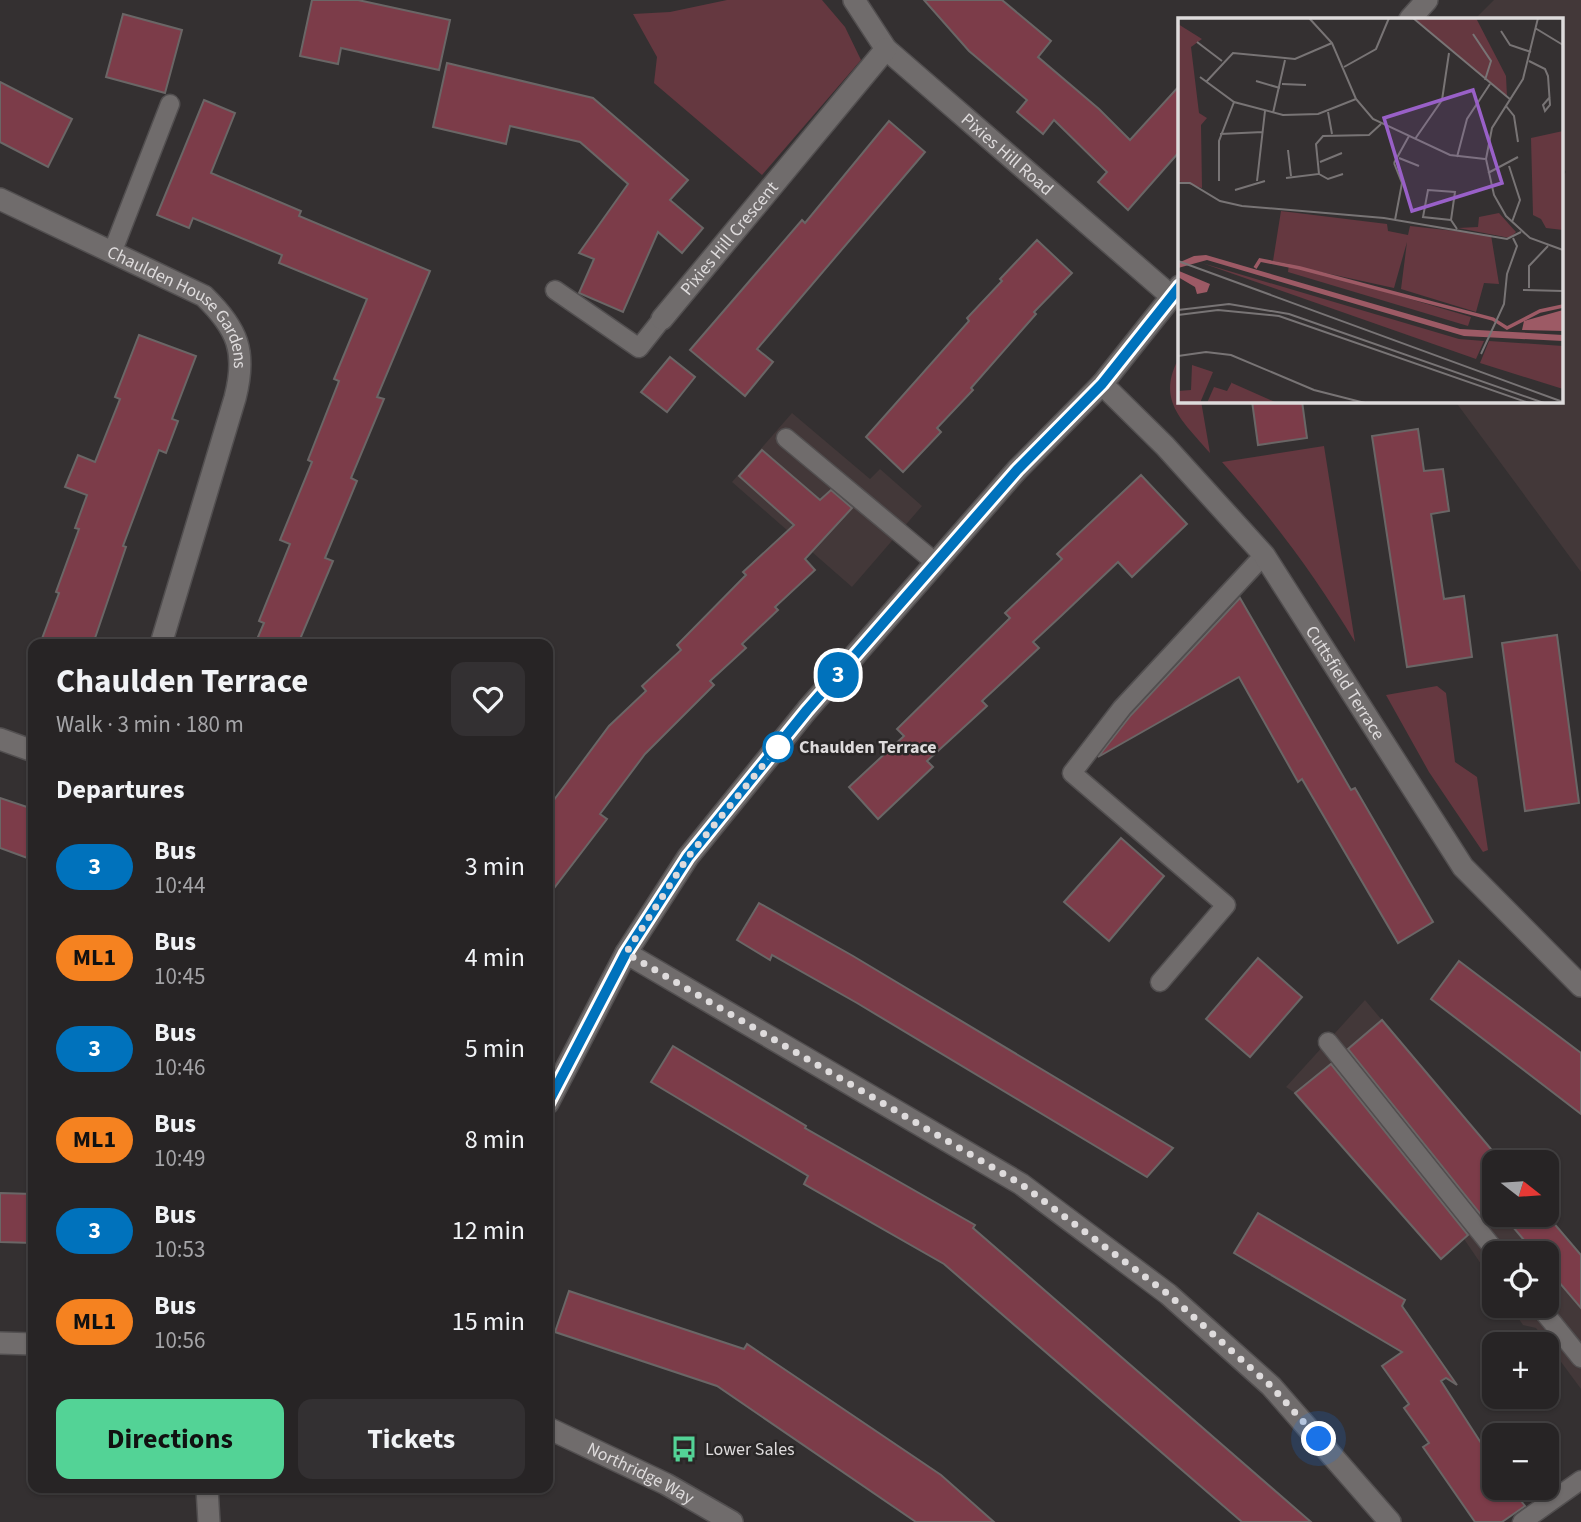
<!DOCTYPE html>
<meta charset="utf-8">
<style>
body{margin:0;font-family:"Source Sans 3",sans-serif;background:#333032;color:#f1f3f6;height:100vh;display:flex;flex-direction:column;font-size:26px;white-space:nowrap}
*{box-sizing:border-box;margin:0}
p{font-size:23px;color:#a4a4a7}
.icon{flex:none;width:38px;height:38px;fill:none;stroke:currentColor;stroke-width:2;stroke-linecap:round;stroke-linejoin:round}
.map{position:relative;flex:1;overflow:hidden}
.panel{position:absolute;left:28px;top:639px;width:525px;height:854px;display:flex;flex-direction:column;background:#272425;border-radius:14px;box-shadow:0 2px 5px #0004,0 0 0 2px #434142}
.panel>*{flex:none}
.badge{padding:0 14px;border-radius:23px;font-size:24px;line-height:46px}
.needle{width:46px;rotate:107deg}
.controls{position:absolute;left:1482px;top:1150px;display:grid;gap:14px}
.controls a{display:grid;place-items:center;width:77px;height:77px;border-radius:14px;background:#272425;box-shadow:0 2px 5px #0004,0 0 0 2px #434142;font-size:35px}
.you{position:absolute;width:35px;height:35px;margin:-18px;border:5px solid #fff;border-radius:50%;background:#1a73e8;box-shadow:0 0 0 10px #1a73e833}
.map>.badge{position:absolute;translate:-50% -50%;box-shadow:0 0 0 4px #fff}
h2{padding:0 28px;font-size:26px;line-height:63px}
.round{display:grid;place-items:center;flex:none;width:74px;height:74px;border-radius:14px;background:#333032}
.summary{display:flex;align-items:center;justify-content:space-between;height:119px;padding:0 28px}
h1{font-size:33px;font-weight:700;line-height:52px}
.primary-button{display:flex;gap:14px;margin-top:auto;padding:14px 28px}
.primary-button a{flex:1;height:80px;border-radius:14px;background:#53d396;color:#111;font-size:28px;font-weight:700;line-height:80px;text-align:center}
.primary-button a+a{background:#333032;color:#f1f3f6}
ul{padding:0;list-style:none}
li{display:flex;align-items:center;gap:21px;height:91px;padding:0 28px}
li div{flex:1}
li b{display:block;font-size:26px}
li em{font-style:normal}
li .badge{min-width:77px;font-weight:700;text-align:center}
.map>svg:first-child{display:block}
</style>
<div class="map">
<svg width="1581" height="1522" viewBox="0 0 1581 1522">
<rect width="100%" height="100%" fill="#343031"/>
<!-- built -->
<g fill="#433839">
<polygon points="1494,0 1581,0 1581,572 1455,401 1562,401 1562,177 1566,172 1562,166 1562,19 1475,19"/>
<polygon points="792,413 870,479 880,469 922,506 852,587 732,482"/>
<polygon points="1365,1000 1502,1162 1494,1162 1494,1214 1546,1215 1581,1255 1581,1389 1536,1328 1523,1325 1510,1306 1547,1306 1547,1253 1494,1253 1494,1283 1464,1239 1441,1259 1295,1093 1286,1087"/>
</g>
<!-- green -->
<g fill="#653840">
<polygon points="727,0 822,0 845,27 861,60 762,175 654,83 657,57 633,14 670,12"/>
<path d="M1180 356V401H1201L1210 453C1182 420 1155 400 1180 356Z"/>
<path d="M1324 446 1355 642C1316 577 1273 519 1222 462Z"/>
<polygon points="1437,686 1446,693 1455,762 1477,777 1488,850 1483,852 1429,772 1386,695"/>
</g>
<!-- building -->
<g fill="#7c3c49" stroke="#6a6666" stroke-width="2">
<polygon points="312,0 358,0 450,20 439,70 341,48 338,64 300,56"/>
<polygon points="924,0 1002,0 1051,41 1038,57 1099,109 1130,140 1180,85 1180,151 1128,210 1098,182 1107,172 1054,120 1043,134 1017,112 1027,100 969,51"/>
<polygon points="123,14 182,30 165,93 106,77"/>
<polygon points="447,63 593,98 688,180 670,200 703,228 682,253 658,232 623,312 579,293 594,259 579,253 628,184 580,142 510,126 506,144 433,127"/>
<polygon points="0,82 72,119 48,167 0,142"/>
<polygon points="204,100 235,113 211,173 301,211 299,216 430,271 377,397 384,399 351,478 357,481 325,558 333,561 298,644 255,644 264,623 259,621 290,544 280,540 312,462 308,460 339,381 334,379 367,299 279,263 282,255 193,218 189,228 157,215"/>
<polygon points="889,121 925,152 757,349 773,362 745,396 690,350 802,220 805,223"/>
<polygon points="1037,240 1072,273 1034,312 1036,314 971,388 973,390 937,428 941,432 903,472 866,437 969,321 967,318 1002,281 1000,279"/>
<polygon points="139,335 196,356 172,419 178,421 166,453 159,450 123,546 126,547 93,644 40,644 59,593 56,592 79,529 75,528 87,495 65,487 78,455 95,462 120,399 115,397"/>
<polygon points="670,357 695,377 667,412 641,392"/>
<polygon points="1252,401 1302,401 1307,438 1258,445"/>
<polygon points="1418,429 1424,471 1443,469 1449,511 1431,514 1444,599 1464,596 1472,657 1407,667 1372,436"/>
<polygon points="762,450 820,500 831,490 852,508 805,559 815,570 775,607 778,610 742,644 746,648 710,681 714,685 645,754 600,814 607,819 548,896 548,808 609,726 646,691 642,686 681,650 677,645 746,575 743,572 794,525 739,476"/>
<polygon points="1141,475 1187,524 1132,577 1118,562 1061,616 1033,642 1039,648 982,701 987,706 927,761 933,767 878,819 849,787 904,736 897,729 1010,618 1005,613 1062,559 1057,554"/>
<polygon points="1240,598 1351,790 1355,788 1433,922 1398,943 1302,779 1298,782 1239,677 1098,757 1131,715"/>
<polygon points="1557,635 1579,803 1525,811 1502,643"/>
<polygon points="0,798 33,809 33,860 0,848"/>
<polygon points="1121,838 1164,876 1109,941 1064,902"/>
<polygon points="759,903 853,956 1173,1148 1147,1177 857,1003 772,955 770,960 737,940"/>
<polygon points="1258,958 1302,997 1250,1057 1206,1019"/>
<polygon points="1459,961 1581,1053 1581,1114 1431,999"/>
<polygon points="1382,1020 1502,1162 1494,1162 1494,1212 1485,1220 1348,1049"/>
<polygon points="673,1046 806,1126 805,1128 975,1225 973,1228 1311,1522 1242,1522 944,1264 804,1184 808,1176 651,1082"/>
<polygon points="1331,1064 1468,1235 1441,1259 1295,1093"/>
<polygon points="0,1193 33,1194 33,1243 0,1242"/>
<polygon points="1258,1213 1405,1300 1402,1306 1457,1385 1446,1378 1441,1381 1494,1463 1494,1488 1511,1488 1525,1506 1502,1522 1475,1522 1423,1447 1429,1443 1404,1408 1409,1404 1382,1366 1402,1352 1234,1253"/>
<polygon points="1502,1214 1546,1214 1581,1255 1581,1308 1547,1268 1547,1253 1535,1253"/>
<polygon points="569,1291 744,1349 747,1344 941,1475 994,1522 916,1522 717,1386 555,1332"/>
</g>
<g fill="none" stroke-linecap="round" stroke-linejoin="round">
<!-- service casing -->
<g stroke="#524f50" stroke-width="21">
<g id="service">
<polyline points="112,253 170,104"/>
<polyline points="555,290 639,348 662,319"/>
<polyline points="786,438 936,563"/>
<polyline points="1160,982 1226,905 1072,773 1122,708 1264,555"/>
<polyline points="1328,1042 1497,1253"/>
<polyline points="1539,1306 1581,1358"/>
<polyline points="1522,1522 1581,1480"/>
</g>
</g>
<!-- minor casing -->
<g stroke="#524f50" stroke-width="24">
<g id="minor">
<path id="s1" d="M854 0 886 49 1171 296"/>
<path id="s2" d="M0 199 204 296C238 329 247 352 235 398L161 644"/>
<path id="s3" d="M662 319 886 49"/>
<path id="s4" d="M1102 384 1165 446 1264 555 1463 867 1581 986"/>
<polyline points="0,739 33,751"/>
<polyline points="626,953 1021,1184 1168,1294 1271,1386 1390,1522"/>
<polyline points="207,1488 209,1522"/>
</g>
</g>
<!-- tertiary casing -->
<g stroke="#524f50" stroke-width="24">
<g id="tertiary">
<polyline points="1410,19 1427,0"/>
<polyline points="548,1103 626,953 688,857 807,710 1017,470 1102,384 1180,286"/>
<polyline points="0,1343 33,1344"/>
<path id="s5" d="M548 1428 666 1484 732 1522"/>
</g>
</g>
<!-- service -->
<use href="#service" stroke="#706c6c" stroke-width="18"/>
<!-- minor -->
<use href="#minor" stroke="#706c6c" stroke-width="21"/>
<!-- tertiary -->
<use href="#tertiary" stroke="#706c6c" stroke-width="21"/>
</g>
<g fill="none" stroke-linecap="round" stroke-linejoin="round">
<!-- line casing -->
<g stroke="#fff" stroke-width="16">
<polyline id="line" points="548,1103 626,953 688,857 807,710 1017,470 1102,384 1180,286"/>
</g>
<!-- line -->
<use href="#line" stroke="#0072bc" stroke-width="10"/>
<!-- walk -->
<polyline stroke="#dedbdc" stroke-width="7" stroke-dasharray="0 12.6" points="778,747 688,857 626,953 1021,1184 1168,1294 1271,1386 1319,1439"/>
</g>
<!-- icons -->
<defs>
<g id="bus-bare" transform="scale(2.1)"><path d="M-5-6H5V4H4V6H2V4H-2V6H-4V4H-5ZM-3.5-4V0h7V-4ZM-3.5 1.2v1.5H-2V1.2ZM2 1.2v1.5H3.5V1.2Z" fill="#53d396" stroke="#2a2727" stroke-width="2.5" paint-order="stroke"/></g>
</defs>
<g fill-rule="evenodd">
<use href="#bus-bare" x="684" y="1449"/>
</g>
<!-- markers -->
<circle fill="#fff" stroke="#0072bc" stroke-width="3.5" cx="778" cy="747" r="14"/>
<g text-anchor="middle" stroke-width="5" stroke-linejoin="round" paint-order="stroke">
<!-- street labels -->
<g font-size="18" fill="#dedbdc" stroke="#2a2727">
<text dy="6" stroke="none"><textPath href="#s1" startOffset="219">Pixies Hill Road</textPath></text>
<text dy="6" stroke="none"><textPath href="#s3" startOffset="105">Pixies Hill Crescent</textPath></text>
<text dy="6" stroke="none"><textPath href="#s2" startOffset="215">Chaulden House Gardens</textPath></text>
<text dy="6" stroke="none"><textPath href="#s4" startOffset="387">Cuttsfield Terrace</textPath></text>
<text dy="6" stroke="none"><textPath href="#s5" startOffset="103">Northridge Way</textPath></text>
</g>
<!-- stop labels -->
<g font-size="18" font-weight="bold" fill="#dedbdc" stroke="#2a2727" text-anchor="start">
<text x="799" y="753">Chaulden Terrace</text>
</g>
<!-- poi labels -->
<g font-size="18" fill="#dedbdc" stroke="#2a2727" text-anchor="start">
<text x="705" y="1455">Lower Sales</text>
</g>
</g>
<!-- overview -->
<g transform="translate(1178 18)">
<rect width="385" height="385" fill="#343031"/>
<path d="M236 0H298L328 58 329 79ZM0 6 24 21 13 29 21 95 29 100 23 107 24 170 0 163ZM385 113V212L368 210 363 201 355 197 353 120ZM103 193 209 206 210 213 230 217 232 208 313 217 321 266 306 265 298 294 223 271 229 224 216 270 134 252 293 299 290 308 110 254 111 246 95 243ZM321 195 338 214 332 220 280 210 300 209 301 199ZM24 245 281 321 306 323 298 341ZM311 323 385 328V371L302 345ZM14 347 35 354 22 385H0V373L13 372ZM54 364V365L97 384 29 385 36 369 49 373Z" fill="#653840"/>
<path d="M28 237 282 311 385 317V323L286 318 29 242 0 250V245L16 238ZM1 253 32 266 29 274 19 276 17 269 0 259ZM385 292V313L344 312 346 303Z" fill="#9d5a65"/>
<path fill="none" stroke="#9d5a65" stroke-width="3.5" d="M77 250 82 242 122 250 315 301 329 310 362 293 385 288"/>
<path fill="none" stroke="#787475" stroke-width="2" d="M131 0 154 25 178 81 195 101 272 137 307 141M235 0 333 82M360 0 345 61 314 110 308 141 316 177 328 198 352 220 385 232M357 10 385 27M323 13 332 27 353 34M295 16 313 43 307 62M19 24 44 43M351 43 367 51 370 58 372 87 367 93 365 87 372 79M166 49 198 31 211 0M22 59 56 84 105 97 140 96 178 81M78 63 102 70M28 64 55 35 117 41 154 25M104 66 128 67M328 88 336 98 340 124M150 94 154 116M95 95 107 42M42 116 85 114M237 121 264 82 271 35M110 132 113 158M279 139 289 101 312 66M221 140 241 148M142 144 164 135M216 145 224 165 217 202M216 145 231 118M331 148 342 182 334 204M310 155 340 139M141 156 150 161 165 156M108 160 141 156 138 126 145 118 191 117 203 106M41 163V123L56 84M79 163 87 93M0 165H12L42 183 64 188 206 200 329 221 343 214M57 172 87 163M273 202 245 199 250 172 277 174 273 202 279 211M0 243 385 384M351 270V248L370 228M345 272 385 273M0 292 51 286 111 296 366 385M0 297 40 292 101 298 351 385M303 336 326 286 329 256 339 228 335 220M0 338 28 334 53 337 136 372 187 385"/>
<path fill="#9960c8" fill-opacity="0.15" stroke="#9960c8" stroke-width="3.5" d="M295 72 324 165 234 193 206 100Z"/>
<rect width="385" height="385" fill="none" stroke="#dedbdc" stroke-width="3.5"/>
</g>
</svg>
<div class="controls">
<a><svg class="needle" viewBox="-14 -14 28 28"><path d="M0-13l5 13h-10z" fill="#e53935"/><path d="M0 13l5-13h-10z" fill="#a4a4a7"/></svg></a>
<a><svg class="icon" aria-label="locate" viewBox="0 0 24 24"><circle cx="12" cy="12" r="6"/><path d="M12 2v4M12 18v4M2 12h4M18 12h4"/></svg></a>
<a>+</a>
<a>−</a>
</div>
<div class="you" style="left:1319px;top:1439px"></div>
<b class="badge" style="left:838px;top:675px;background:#0072bc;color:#fff">3</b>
<section class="panel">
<div class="summary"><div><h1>Chaulden Terrace</h1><p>Walk · 3 min · 180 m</p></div><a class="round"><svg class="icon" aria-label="heart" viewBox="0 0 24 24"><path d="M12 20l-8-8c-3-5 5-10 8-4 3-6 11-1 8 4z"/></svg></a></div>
<h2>Departures</h2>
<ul>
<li><span class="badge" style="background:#0072bc;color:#fff">3</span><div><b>Bus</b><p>10:44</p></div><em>3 min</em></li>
<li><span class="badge" style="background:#f58220;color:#111">ML1</span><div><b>Bus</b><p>10:45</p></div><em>4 min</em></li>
<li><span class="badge" style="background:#0072bc;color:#fff">3</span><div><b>Bus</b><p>10:46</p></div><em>5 min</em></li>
<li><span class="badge" style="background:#f58220;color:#111">ML1</span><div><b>Bus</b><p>10:49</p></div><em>8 min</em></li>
<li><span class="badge" style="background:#0072bc;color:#fff">3</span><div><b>Bus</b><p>10:53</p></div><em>12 min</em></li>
<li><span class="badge" style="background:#f58220;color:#111">ML1</span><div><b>Bus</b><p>10:56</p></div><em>15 min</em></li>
</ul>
<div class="primary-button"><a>Directions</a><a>Tickets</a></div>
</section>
</div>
